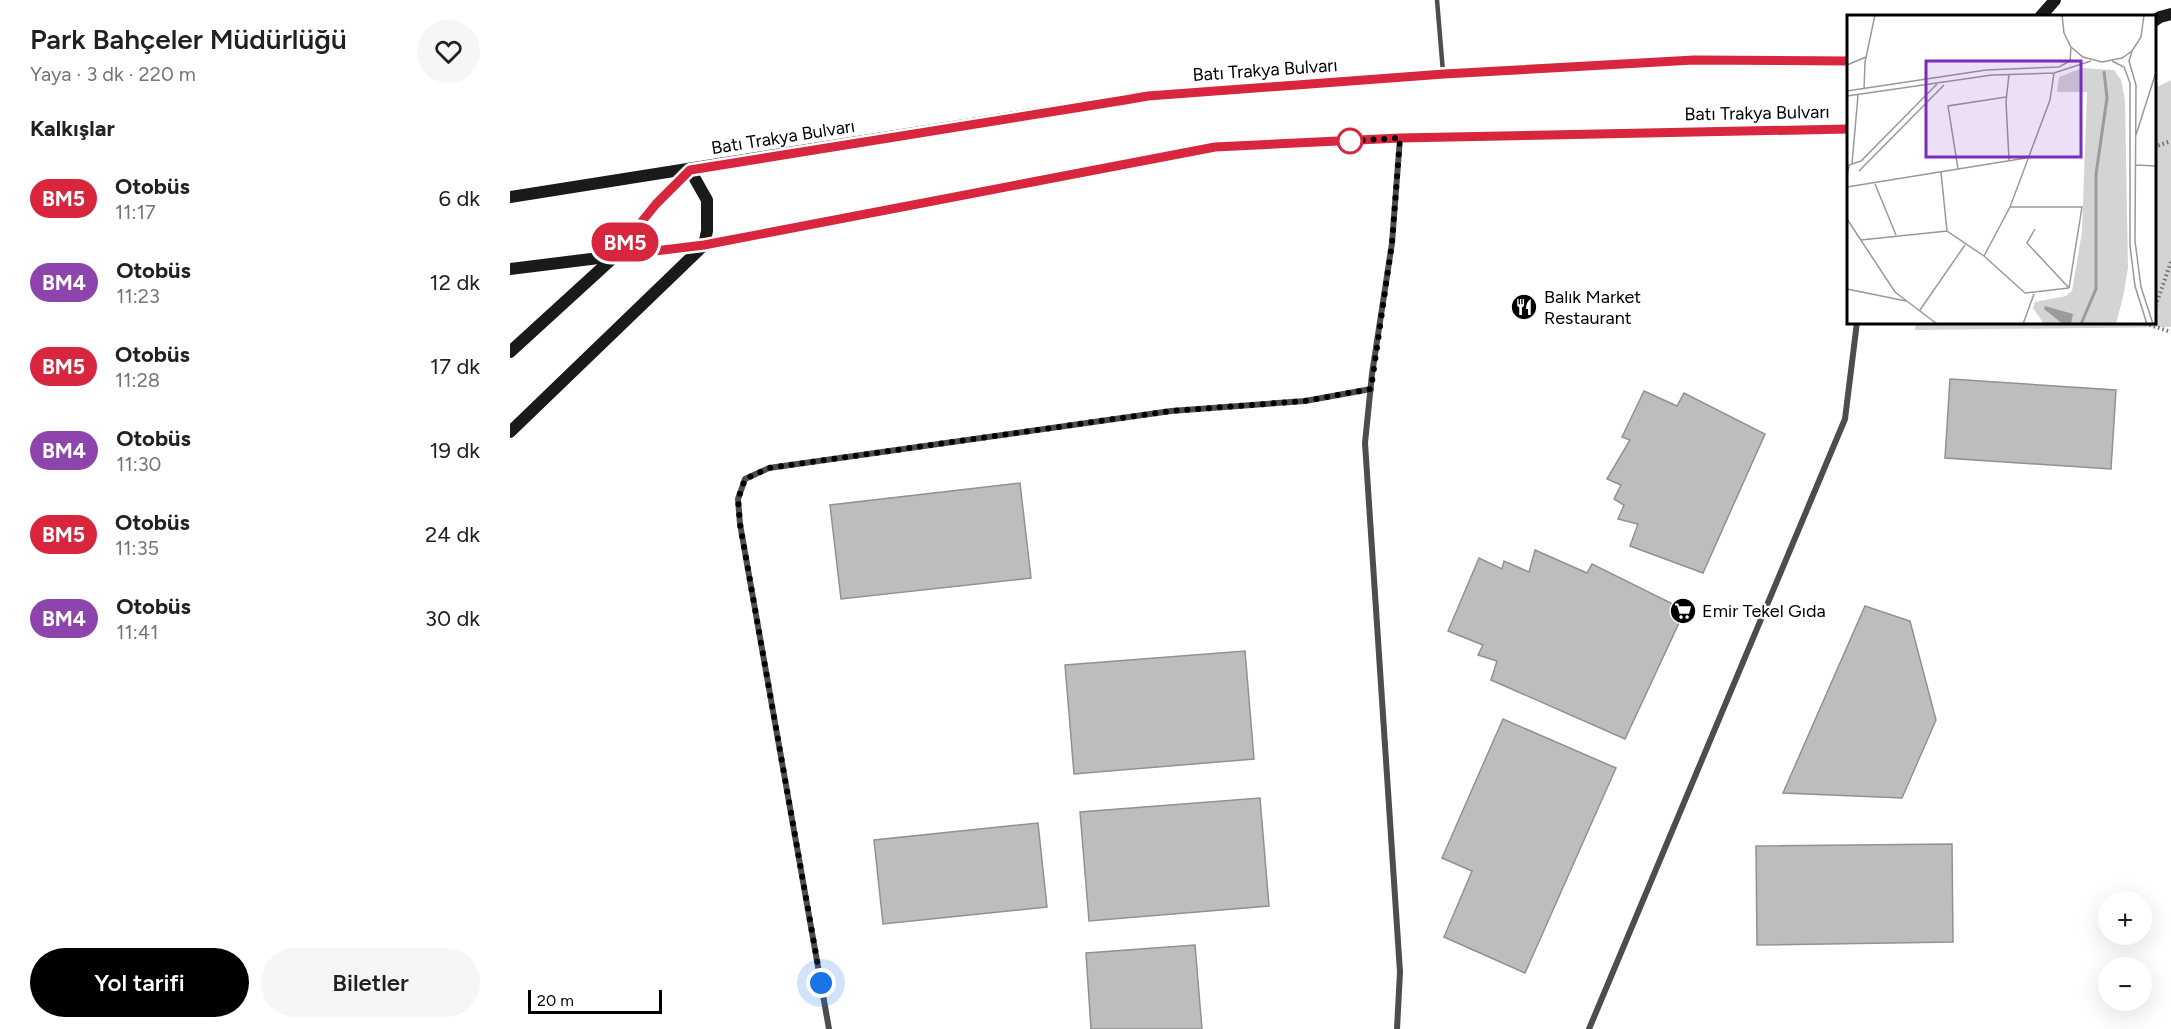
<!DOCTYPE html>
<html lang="tr">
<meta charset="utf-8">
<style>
body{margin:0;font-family:Figtree,sans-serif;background:#f6f6f6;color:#202124;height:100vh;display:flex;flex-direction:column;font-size:22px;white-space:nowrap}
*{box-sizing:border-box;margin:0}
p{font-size:20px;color:#757577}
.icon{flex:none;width:33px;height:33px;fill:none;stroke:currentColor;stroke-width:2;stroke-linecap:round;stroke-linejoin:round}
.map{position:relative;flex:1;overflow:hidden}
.sheet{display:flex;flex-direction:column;background:#fff;width:510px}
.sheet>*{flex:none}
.badge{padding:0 12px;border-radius:20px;font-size:21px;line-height:39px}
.buttons{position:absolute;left:1588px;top:891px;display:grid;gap:12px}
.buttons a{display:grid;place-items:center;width:54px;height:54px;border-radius:50%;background:#fff;box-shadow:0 6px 24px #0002;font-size:30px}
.scale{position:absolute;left:18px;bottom:15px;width:134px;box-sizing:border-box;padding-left:6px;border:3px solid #000;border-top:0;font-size:16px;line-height:21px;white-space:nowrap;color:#000;-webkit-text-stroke:4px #fff;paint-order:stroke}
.you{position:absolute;width:30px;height:30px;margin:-15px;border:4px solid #fff;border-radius:50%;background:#1a73e8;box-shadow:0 0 0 9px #1a73e833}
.map>.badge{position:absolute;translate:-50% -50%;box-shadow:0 0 0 3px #fff}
h2{padding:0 30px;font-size:22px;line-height:54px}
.round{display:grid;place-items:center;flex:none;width:63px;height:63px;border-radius:32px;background:#f6f6f6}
.overview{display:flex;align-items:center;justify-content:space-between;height:102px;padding:0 30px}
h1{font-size:28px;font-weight:600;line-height:45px}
.action{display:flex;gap:12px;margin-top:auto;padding:12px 30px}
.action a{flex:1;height:69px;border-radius:36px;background:#000;color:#fff;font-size:24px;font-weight:600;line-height:69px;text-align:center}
.action a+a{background:#f6f6f6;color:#202124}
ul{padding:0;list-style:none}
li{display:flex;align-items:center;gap:18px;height:84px;padding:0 30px}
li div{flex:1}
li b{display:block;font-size:22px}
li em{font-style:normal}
li .badge{min-width:66px;font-weight:700;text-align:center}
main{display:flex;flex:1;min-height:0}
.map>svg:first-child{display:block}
</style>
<main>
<section class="sheet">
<div class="overview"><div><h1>Park Bahçeler Müdürlüğü</h1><p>Yaya · 3 dk · 220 m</p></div><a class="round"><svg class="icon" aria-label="heart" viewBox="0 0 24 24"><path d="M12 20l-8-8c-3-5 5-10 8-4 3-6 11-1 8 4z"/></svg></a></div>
<h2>Kalkışlar</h2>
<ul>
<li><span class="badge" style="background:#d7263d;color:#fff">BM5</span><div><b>Otobüs</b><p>11:17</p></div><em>6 dk</em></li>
<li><span class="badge" style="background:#8e44ad;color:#fff">BM4</span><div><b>Otobüs</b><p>11:23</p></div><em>12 dk</em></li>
<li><span class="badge" style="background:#d7263d;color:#fff">BM5</span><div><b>Otobüs</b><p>11:28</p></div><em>17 dk</em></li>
<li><span class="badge" style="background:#8e44ad;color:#fff">BM4</span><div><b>Otobüs</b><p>11:30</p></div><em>19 dk</em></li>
<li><span class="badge" style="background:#d7263d;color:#fff">BM5</span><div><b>Otobüs</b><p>11:35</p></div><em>24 dk</em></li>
<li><span class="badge" style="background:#8e44ad;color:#fff">BM4</span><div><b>Otobüs</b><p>11:41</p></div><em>30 dk</em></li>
</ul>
<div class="action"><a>Yol tarifi</a><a>Biletler</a></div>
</section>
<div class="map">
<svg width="1661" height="1029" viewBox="0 0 1661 1029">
<rect width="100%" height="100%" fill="#fff"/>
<!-- green -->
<polygon fill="#d4d4d4" points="1661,80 1661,327 1405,330 1406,322 1644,322 1645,88"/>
<!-- building -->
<g fill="#bdbdbd" stroke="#919191" stroke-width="1.5">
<polygon points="1440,379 1606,390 1601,469 1435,458"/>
<polygon points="1134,391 1167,406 1174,393 1255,434 1193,573 1120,546 1128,524 1108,519 1114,505 1104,499 1111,485 1097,479 1120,440 1112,437"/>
<polygon points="510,483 521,578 331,599 320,505"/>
<polygon points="1025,550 1077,573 1082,564 1175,610 1115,739 981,680 987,661 968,655 973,645 938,631 969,558 992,569 994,561 1019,572"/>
<polygon points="1355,606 1400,621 1426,720 1392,798 1273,793"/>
<polygon points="735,651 744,759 564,774 555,665"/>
<polygon points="993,719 1106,768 1015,973 934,937 962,871 932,858"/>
<polygon points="750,798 759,906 579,921 570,812"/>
<polygon points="528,823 537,907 373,924 364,840"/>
<polygon points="1442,844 1443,942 1247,945 1246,846"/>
<polygon points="685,945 692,1029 581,1029 576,953"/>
</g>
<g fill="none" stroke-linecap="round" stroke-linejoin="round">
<!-- path -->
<g stroke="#6f6f6f" stroke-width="4" stroke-dasharray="1.5 3" stroke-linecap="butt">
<polyline points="1644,147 1661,141"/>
<polyline points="1644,310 1661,262"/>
<polyline points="1631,322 1661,332"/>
</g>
<!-- lane -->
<polyline stroke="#4d4d4d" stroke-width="4.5" points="927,0 933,72"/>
<!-- street -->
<g stroke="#4d4d4d" stroke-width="6">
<polyline points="319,1029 230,524 228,499 235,479 259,468 661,411 795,401 861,389"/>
<polyline points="887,1029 890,972 855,443 862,374 882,243 890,138"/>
<polyline points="1079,1029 1335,419 1347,322"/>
</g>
<!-- secondary -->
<g stroke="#1a1a1a" stroke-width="12">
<polyline points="1531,16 1545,0"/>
<polyline points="1644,21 1650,17 1661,14"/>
<polyline points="0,197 638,96 934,74 1184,60 1338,61"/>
<polyline points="0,269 194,245 705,147 890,138 1338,129"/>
<polyline points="0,352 104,257 146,204 180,170"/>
<polyline points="0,432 194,245 197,231 197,200 180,170"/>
</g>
</g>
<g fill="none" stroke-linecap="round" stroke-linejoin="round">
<!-- line casing -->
<g stroke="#fff" stroke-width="14">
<polyline id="line" points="1338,61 1184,60 934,74 638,96 615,100 180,170 146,204 104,256 194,245 705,147 890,138 1338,129"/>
</g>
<!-- line -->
<use href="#line" stroke="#d7263d" stroke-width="9"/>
<!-- walk -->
<polyline stroke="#000" stroke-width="6" stroke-dasharray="0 10.8" points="311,983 230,524 228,499 235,479 259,468 661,411 795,401 861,389 882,243 890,138 840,141"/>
</g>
<!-- icons -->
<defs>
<g id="restaurant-disc" transform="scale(1.35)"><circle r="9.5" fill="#000" stroke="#fff"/><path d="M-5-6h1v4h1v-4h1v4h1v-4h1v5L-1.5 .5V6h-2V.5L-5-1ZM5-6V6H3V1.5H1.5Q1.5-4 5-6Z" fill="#fff"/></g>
<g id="supermarket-disc" transform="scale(1.35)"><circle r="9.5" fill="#000" stroke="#fff"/><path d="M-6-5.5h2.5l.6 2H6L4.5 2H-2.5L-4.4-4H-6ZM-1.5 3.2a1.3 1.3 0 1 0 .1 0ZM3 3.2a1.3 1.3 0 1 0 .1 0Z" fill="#fff"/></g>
</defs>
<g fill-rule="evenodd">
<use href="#restaurant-disc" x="1014" y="307"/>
<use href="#supermarket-disc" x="1173" y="611"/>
</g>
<!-- markers -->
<circle fill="#fff" stroke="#d7263d" stroke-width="3" cx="840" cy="141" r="12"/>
<g text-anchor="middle" stroke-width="4.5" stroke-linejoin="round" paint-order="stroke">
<!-- street labels -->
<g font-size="18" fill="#000" stroke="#fff">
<text transform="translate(755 70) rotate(-4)" y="6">Batı Trakya Bulvarı</text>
<text transform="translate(1247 113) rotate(-1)" y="6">Batı Trakya Bulvarı</text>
<text transform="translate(273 137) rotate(-9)" y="6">Batı Trakya Bulvarı</text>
</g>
<!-- poi labels -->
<g font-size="18" fill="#000" stroke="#fff" text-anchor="start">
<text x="1034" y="303">Balık Market<tspan x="1034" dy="21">Restaurant</tspan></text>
<text x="1192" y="617">Emir Tekel Gıda</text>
</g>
</g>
<!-- overview -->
<g transform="translate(1337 15)">
<rect width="309" height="309" fill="#fff"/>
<path d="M235 53 267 55 274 65 278 85 281 253 276 282 269 309H197L186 293 188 287 219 281 225 276 235 217 240 77H210L212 62Z" fill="#d4d4d4"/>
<path d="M198 291 226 299 224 309H216L197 294Z" fill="#9b9b9b"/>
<path fill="none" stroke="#9b9b9b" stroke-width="3" d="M234 309 249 274V159L260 83 257 56"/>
<path fill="none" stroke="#999" stroke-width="1.5" d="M215 0 217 18 224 32 236 42 255 47 275 43 285 36 294 22 297 0M285 36 282 46 289 70 288 226 294 272 306 309M265 46 277 52 283 68V231L288 271 300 309M0 50 19 42M17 74 18 47 28 0M0 76 139 55 212 52 223 46 224 32M0 81 145 60 207 58 244 46M289 120 309 57M162 145 159 87 162 59M5 149 11 80M289 150 309 151M111 154 101 91 159 82M12 156 97 70M1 157 2 150 14 146 90 69M94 157 100 216 137 241 178 278 222 273M28 169 49 220M0 172 179 143M163 192H235L222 273M0 204 48 277 90 309M188 214 180 228 222 273M14 225 100 216M137 241 163 192 203 85 207 58M0 274 59 286M73 295 118 230M176 309 187 279"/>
<path fill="#7b2cbf" fill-opacity="0.15" stroke="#7b2cbf" stroke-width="3" d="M79 46H234V142H79Z"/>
<rect width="309" height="309" fill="none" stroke="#000" stroke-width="3"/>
</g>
</svg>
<div class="buttons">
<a>+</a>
<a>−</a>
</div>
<div class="scale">20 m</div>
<div class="you" style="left:311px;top:983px"></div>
<b class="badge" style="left:115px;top:242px;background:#d7263d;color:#fff">BM5</b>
</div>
</main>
